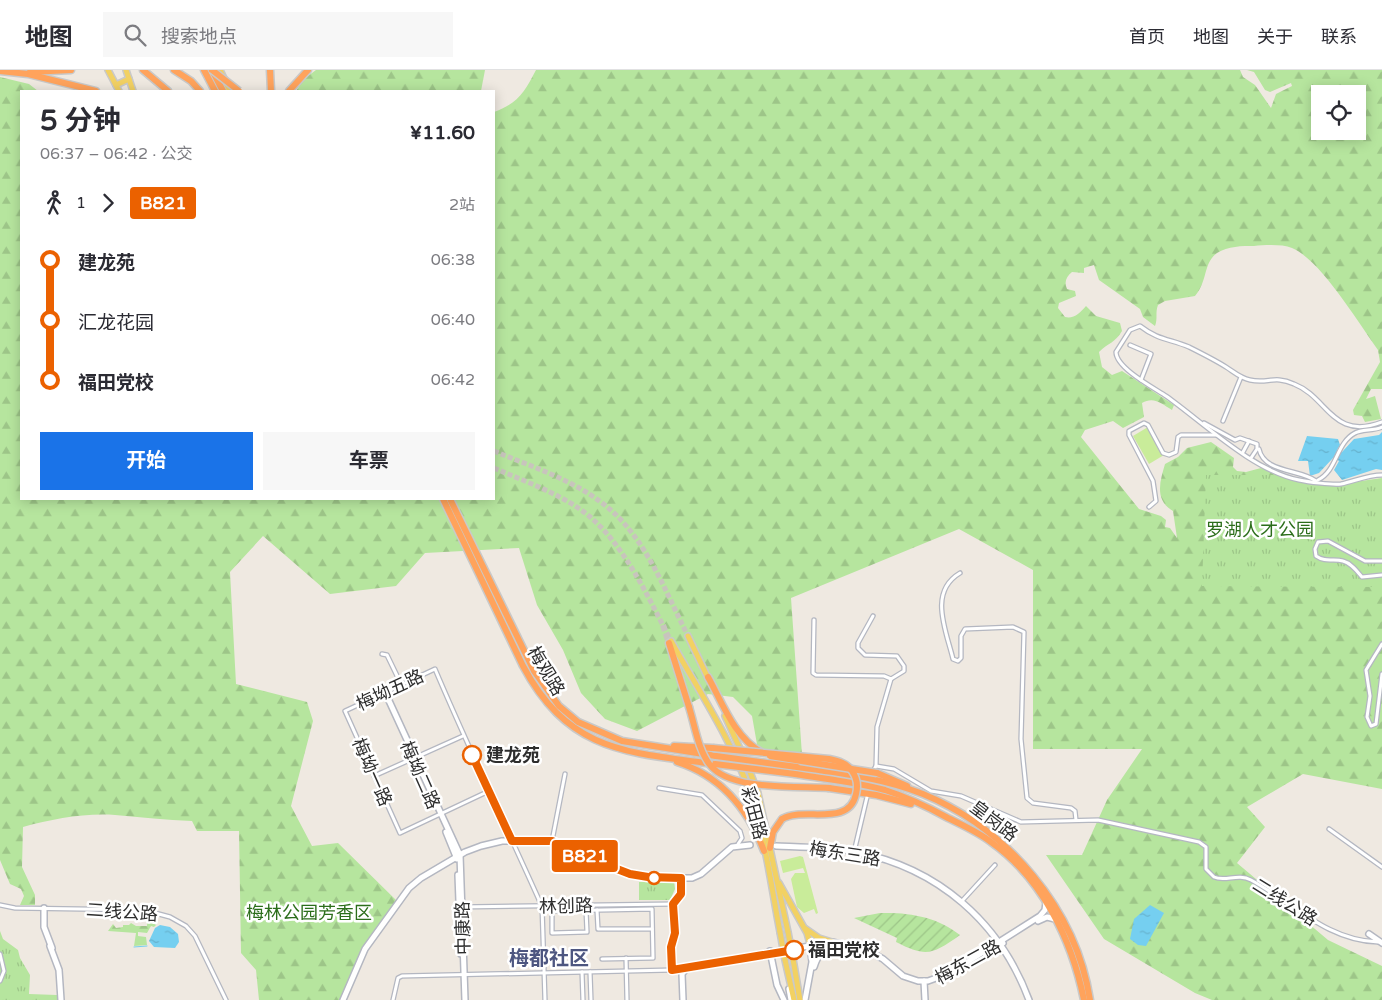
<!DOCTYPE html>
<html lang="zh">
<meta charset="utf-8">
<style>
body{margin:0;font-family:"Varela Round","Noto Sans SC",sans-serif;background:#f7f7f7;color:#2b2b33;height:100vh;display:flex;flex-direction:column;font-size:19px;white-space:nowrap}
*{box-sizing:border-box;margin:0}
p{font-size:16px;color:#7c7c81}
.icon{flex:none;width:28px;height:28px;fill:none;stroke:currentColor;stroke-width:2;stroke-linecap:round;stroke-linejoin:round}
.map{position:relative;flex:1;overflow:hidden}
.side{position:absolute;left:20px;top:20px;width:475px;height:410px;display:flex;flex-direction:column;background:#fff;border-radius:0px;box-shadow:0 2px 12px #0003}
.side>*{flex:none}
.badge{padding:0 10px;border-radius:4px;font-size:18px;line-height:32px}
.tools{position:absolute;left:1311px;top:15px;display:grid;gap:10px}
.tools a{display:grid;place-items:center;width:55px;height:55px;border-radius:0px;background:#fff;box-shadow:0 2px 12px #0003;font-size:25px}
.map>.badge{position:absolute;translate:-50% -50%;box-shadow:0 0 0 2px #fff}
.legs{display:flex;align-items:center;gap:8px;height:55px;padding:0 20px;font-size:16px}
.legs p{margin-inline-start:auto}
.overview{display:flex;align-items:center;justify-content:space-between;height:85px;padding:0 20px}
h1{font-size:28px;font-weight:700;line-height:38px}
.primary-button{display:flex;gap:10px;margin-top:auto;padding:10px 20px}
.primary-button a{flex:1;height:58px;border-radius:0px;background:#1a73e8;color:#fff;font-size:20px;font-weight:700;line-height:58px;text-align:center}
.primary-button a+a{background:#f7f7f7;color:#2b2b33}
ul{padding:0 20px;list-style:none}
li{display:flex;align-items:center;gap:18px;height:60px;font-size:19px}
li i{display:grid;place-items:center;width:8px;height:100%;margin:0 6px;background:currentColor}
li i::after{content:'';width:12px;height:12px;margin:-6px;border:4px solid;border-radius:50%;background:#fff}
li p{margin-inline-start:auto}
li:first-child i{background:linear-gradient(#0000 50%,currentColor 0)}
li:last-child i{background:linear-gradient(currentColor 50%,#0000 0)}
header{display:flex;align-items:center;gap:30px;box-sizing:border-box;height:70px;padding:0 25px;background:#fff;border-bottom:1px solid #e1e1e2}
header strong{font-size:24px}
nav{display:flex;gap:28px;margin-inline-start:auto;font-size:18px}
.search{width:350px;height:45px;background:#f7f7f7;display:flex;align-items:center;gap:12px;box-sizing:border-box;padding:0 18px;border-radius:0px;color:#7c7c81;font-size:19px}
.map>svg:first-child{display:block}
</style>
<header>
<strong>地图</strong>
<div class="search"><svg class="icon" aria-label="search" viewBox="0 0 24 24"><circle cx="10" cy="10" r="6"/><path d="M15 15l6 6"/></svg>搜索地点</div>
<nav><a>首页</a><a>地图</a><a>关于</a><a>联系</a></nav>
</header>
<div class="map">
<svg width="1382" height="930" viewBox="0 0 1382 930">
<defs>
<pattern id="forest-firs" width="22" height="20" patternUnits="userSpaceOnUse" patternTransform="scale(1.25)"><rect width="22" height="20" fill="#b6e59e"/><path d="M5 1l3.5 6h-7zM16 11l3.5 6h-7z" fill="#9dc588"/></pattern>
<pattern id="park-tufts" width="24" height="20" patternUnits="userSpaceOnUse" patternTransform="scale(1.25)"><rect width="24" height="20" fill="#b6e59e"/><path d="M3 7l-1-3M5 7V3M7 7l1-3M15 17l-1-3M17 17v-4M19 17l1-3" fill="none" stroke="#9dc588"/></pattern>
<pattern id="garden-furrows" width="10" height="10" patternUnits="userSpaceOnUse" patternTransform="scale(1.25)"><rect width="10" height="10" fill="#b6e59e"/><path d="M-1 1l2-2M0 10L10 0M9 11l2-2" fill="none" stroke="#9dc588"/></pattern>
<pattern id="water-ripples" width="26" height="14" patternUnits="userSpaceOnUse" patternTransform="scale(1.25)"><rect width="26" height="14" fill="#75cff0"/><path d="M2 4q2-2 4 0t4 0M15 11q2-2 4 0t4 0" fill="none" stroke="#66b2ce"/></pattern>
</defs>
<rect width="100%" height="100%" fill="#efe9e1"/>
<!-- forest -->
<g fill="url(#forest-firs)" fill-rule="evenodd">
<polygon points="316,0 485,0 481,21 296,21 304,9"/>
<path d="M536 0H1240L1243 7 1255 15 1271 38 1276 24 1292 16 1291 13 1270 22 1265 20 1254 2 1247 0H1382V319H1371L1366 329 1375 326 1381 349 1365 352 1362 346 1354 345 1353 340 1380 292 1378 280C1359 254 1321 190 1292 178 1282 174 1265 175 1254 176 1242 176 1228 176 1217 183 1203 193 1208 211 1195 226L1165 231 1158 235C1155 243 1158 248 1155 256L1143 247 1140 239 1099 210 1094 195 1084 198V203L1072 202C1066 207 1064 212 1067 219L1075 221 1076 226 1059 233 1058 238 1065 247C1074 249 1080 243 1086 236L1096 246 1120 253 1122 261C1115 273 1108 273 1099 282L1102 297 1112 305 1122 301 1174 335 1172 340C1162 334 1154 326 1142 333L1144 347 1123 358 1113 351 1085 360 1081 367 1139 439 1161 446 1166 450 1165 457 1170 458 1177 468 1173 441C1154 430 1160 411 1165 394L1178 387 1187 378 1211 372 1234 388 1233 397 1237 401 1246 402 1261 398 1286 407 1324 413 1382 484V719L1303 704 1247 737 1265 757 1237 793 1328 870 1382 896V930H1212L1195 923 1104 869 1046 785H1082L1107 730 1142 679H1033V500L959 459 791 528 802 685 758 680 752 646 733 627 708 624 637 661 605 649 581 623 563 580 537 535 519 478 425 483 396 516 330 524 263 466 230 502 236 614 307 632 313 651 291 736 312 776 338 773 398 832 368 875 343 930H259L256 900 241 883 239 761H197L192 751C166 750 141 747 115 745 84 743 53 749 23 757L22 797 35 825V835H20L24 826 21 819 10 814 0 790V7L29 14 38 21H21V429H494V42C518 33 524 23 536 0ZM1320 24H1358V61H1320Z"/>
<path d="M134 841 156 843 153 851 156 855 154 857 151 856 147 863 138 862V866L146 867 147 875 134 876 136 863 108 861 113 854 116 858 123 857V855H129L131 853 136 856H147C148 850 143 848 140 844L135 845Z"/>
</g>
<!-- park -->
<g fill="url(#park-tufts)">
<polygon points="1206,405 1273,405 1307,413 1347,413 1382,408 1382,517 1202,516"/>
<polygon points="674,811 675,819 670,830 639,830 639,812"/>
<polygon points="0,861 3,869 18,880 20,888 30,905 29,924 57,925 57,930 0,930"/>
</g>
<!-- garden -->
<path fill="url(#garden-furrows)" d="M880 843C909 842 938 847 960 865 933 884 927 888 896 872L897 868 854 848Z"/>
<!-- pitch -->
<g fill="#c9ec9a">
<polygon points="1148,357 1164,385 1149,394 1133,366"/>
<polygon points="800,786 803,787 818,843 816,844 814,839 804,843 797,837 791,809 795,803 805,803 803,798 783,803 780,791"/>
</g>
<!-- water -->
<g fill="url(#water-ripples)">
<polygon points="1382,362 1382,400 1376,399 1342,410 1334,400 1339,391 1333,388 1319,403 1310,406 1308,391 1298,391 1307,366 1338,369 1340,375 1337,380 1342,382 1354,369 1379,365"/>
<polygon points="1150,835 1164,843 1146,876 1138,875 1130,869 1134,849"/>
<polygon points="160,855 170,857 178,864 179,872 175,878 154,877 149,871 155,858"/>
</g>
<g fill="none" stroke-linecap="round" stroke-linejoin="round">
<!-- stream -->
<polyline stroke="#75cff0" stroke-width="1" points="134,877 147,876"/>
<!-- street-tunnel -->
<polyline stroke="#c8c4bd" stroke-width="3" stroke-dasharray="3 1.5" stroke-linecap="butt" points="867,725 873,702"/>
<!-- primary-tunnel -->
<g stroke="#c8c4bd" stroke-width="5" stroke-dasharray="5 2.5" stroke-linecap="butt">
<path d="M494 381C532 397 575 410 607 437 646 468 666 523 688 566"/>
<path d="M494 398C526 412 562 424 589 446 626 477 649 529 671 571"/>
</g>
<!-- highway-tunnel -->
<polyline stroke="#c8c4bd" stroke-width="6" stroke-dasharray="6 3" stroke-linecap="butt" points="663,555 669,573"/>
<!-- street casing -->
<g stroke="#b4b7c1" stroke-width="5.5">
<g id="street">
<polyline points="1130,275 1151,284 1141,310"/>
<polyline points="1223,351 1241,307"/>
<path d="M1382 352C1332 371 1328 327 1294 314 1274 305 1268 314 1250 310 1240 308 1234 302 1226 297 1215 290 1201 283 1189 277 1170 269 1158 270 1140 256L1130 260 1116 282C1116 298 1154 318 1166 326 1204 353 1253 401 1299 410 1308 412 1332 415 1341 414 1355 411 1368 405 1382 405"/>
<polyline points="1204,353 1235,370 1240,368 1257,374 1257,379 1251,388"/>
<path d="M1259 379C1264 403 1300 399 1316 411"/>
<polyline points="1243,382 1249,371"/>
<path d="M1318 410C1337 401 1336 373 1355 363 1362 359 1373 361 1382 357"/>
<polyline points="1149,437 1156,431 1153,411 1129,365 1129,361 1144,353 1148,355 1163,383 1169,385 1176,382 1178,367 1181,365 1216,365"/>
<path d="M1382 491H1365L1328 471 1318 472 1315 479 1316 486C1326 493 1333 488 1343 491 1351 493 1357 501 1362 507L1382 505"/>
<path d="M960 503C928 522 946 560 953 589L958 591 961 588V566L965 559 1013 557 1024 562 1021 669 1027 728 1033 733 1071 738 1075 741 1076 750"/>
<polyline points="814,550 813,603 816,605 884,606 891,609 904,601 904,596 897,586 865,585 858,578 858,573 873,546"/>
<polyline points="1382,574 1366,600 1370,626 1367,647 1371,656 1376,654 1382,604"/>
<polyline points="382,584 387,585 401,614"/>
<polyline points="876,696 877,657 891,609"/>
<path d="M873 701 876 696 894 699 931 721 961 726 1021 752 1098 750 1199 772 1206 777V799L1214 807C1225 812 1238 803 1251 810 1293 833 1328 871 1378 872"/>
<polyline points="374,706 463,666"/>
<polyline points="659,718 702,725 740,761 742,768 738,774"/>
<path d="M489 721 400 763 345 641 435 599C468 677 505 754 540 832L542 836 545 930"/>
<polyline points="1329,759 1382,797"/>
<polyline points="552,771 565,704"/>
<polyline points="854,782 867,727"/>
<polyline points="962,831 995,795"/>
<polyline points="0,835 15,838 144,840 170,847 186,856 195,866 226,930"/>
<polyline points="460,837 673,834"/>
<polyline points="586,840 587,862 552,863 552,841 652,839 653,888 602,889"/>
<polyline points="597,840 598,859 652,859"/>
<polyline points="0,884 4,901 0,911"/>
<polyline points="626,888 627,930"/>
<polyline points="582,902 583,930"/>
<polyline points="590,902 591,930"/>
<polyline points="393,930 398,908 402,906 672,900"/>
</g>
</g>
<!-- secondary casing -->
<g stroke="#b4b7c1" stroke-width="8">
<g id="secondary">
<polyline points="385,622 460,785 465,930"/>
<polyline points="446,762 457,789"/>
<path d="M776 776C803 777 830 777 856 782 938 798 1000 852 1029 930"/>
<polyline points="458,805 461,884"/>
<polyline points="44,838 44,857 52,878"/>
<polyline points="1038,851 1047,847 1055,849"/>
<polyline points="1369,864 1382,873"/>
<polyline points="50,876 59,900 61,930"/>
<polyline points="770,881 777,915 784,930"/>
<polyline points="985,884 1003,873"/>
<path d="M814 897C818 884 823 877 838 875"/>
<polyline points="672,900 832,872 867,880 883,889 903,906 918,911 928,911 950,903 1040,846 1045,840 1046,832"/>
<polyline points="672,900 671,877 675,863 673,834 681,824 681,808"/>
<polyline points="924,911 925,930"/>
<polyline points="789,919 791,930"/>
<polyline points="343,930 365,879 409,818 421,808 465,782 481,776 502,771 552,771 630,804 648,807 681,808 692,808 701,804 732,777 750,775"/>
<polyline points="683,930 682,904 685,900"/>
<polyline points="805,930 812,892 810,874"/>
</g>
</g>
<!-- primary casing -->
<g stroke="#c9c9c9" stroke-width="8">
<g id="primary">
<polyline points="108,0 119,21"/>
<polyline points="126,0 133,21"/>
<polyline points="220,0 230,21"/>
<polyline points="116,15 129,9"/>
<polyline points="688,566 708,608"/>
<path d="M671 571C697 618 731 669 749 720 765 765 771 816 780 862"/>
<polyline points="725,646 747,694 758,723 788,862"/>
<polyline points="779,813 807,863 810,874"/>
<polyline points="806,859 819,868 832,872"/>
<polyline points="793,889 800,930"/>
<polyline points="785,890 794,930"/>
</g>
</g>
<!-- highway casing -->
<g stroke="#c9c9c9" stroke-width="9">
<g id="highway">
<polyline points="143,0 168,21"/>
<polyline points="174,0 191,11 200,21"/>
<polyline points="204,0 215,21"/>
<polyline points="212,0 223,21"/>
<polyline points="270,0 271,21"/>
<polyline points="0,1 28,4 96,21"/>
<polyline points="30,2 71,0"/>
<polyline points="289,21 308,0"/>
<path d="M443 429 523 596C569 682 626 682 713 694"/>
<polyline points="450,429 534,601 559,636 578,652 622,671 716,686"/>
<polyline points="669,573 689,637"/>
<path d="M708 607C722 632 734 667 761 682"/>
<polyline points="674,676 713,678"/>
<path d="M677 692C721 706 748 739 764 781"/>
<path d="M797 697C840 703 882 708 923 724 1008 759 1076 839 1090 930"/>
<polyline points="877,703 907,716"/>
<path d="M795 704C825 709 856 712 885 720 907 727 928 737 948 748 962 755 978 762 991 772 1042 808 1072 870 1084 930"/>
<polyline points="829,718 876,725 911,734"/>
<polyline points="770,778 773,762 782,749"/>
</g>
</g>
<!-- street -->
<use href="#street" stroke="#fff" stroke-width="3"/>
<!-- secondary -->
<use href="#secondary" stroke="#fff" stroke-width="5"/>
<!-- primary -->
<use href="#primary" stroke="#f2d163" stroke-width="5"/>
<!-- highway -->
<use href="#highway" stroke="#ffa35c" stroke-width="6"/>
<!-- primary-bridge casing -->
<g stroke="#c9c9c9" stroke-width="8" stroke-linecap="butt">
<g id="primary-bridge">
<polyline points="780,862 785,890"/>
<polyline points="788,862 793,889"/>
</g>
</g>
<!-- highway-bridge casing -->
<g stroke="#c9c9c9" stroke-width="9" stroke-linecap="butt">
<g id="highway-bridge">
<polyline points="212,0 239,21"/>
<path d="M689 637C695 656 698 680 710 695 730 721 798 716 829 718"/>
<path d="M713 678 829 689C838 691 847 693 852 701 857 708 858 716 856 724 849 758 803 736 782 749"/>
<polyline points="716,686 797,697"/>
<polyline points="770,686 877,703"/>
<polyline points="715,694 795,704"/>
</g>
</g>
<!-- primary-bridge -->
<use href="#primary-bridge" stroke="#f2d163" stroke-width="5"/>
<!-- highway-bridge -->
<use href="#highway-bridge" stroke="#ffa35c" stroke-width="6"/>
</g>
<g fill="none" stroke-linecap="round" stroke-linejoin="round">
<!-- line-1 casing -->
<g stroke="#fff" stroke-width="11">
<polyline id="line-1" points="472,685 512,771 552,771 591,789 630,804 648,807 681,808 681,824 673,834 675,863 671,877 672,900 794,880"/>
</g>
<!-- line-1 -->
<use href="#line-1" stroke="#eb6100" stroke-width="8"/>
</g>
<!-- markers -->
<g fill="#fff" stroke="#eb6100" stroke-width="2.5">
<circle cx="472" cy="685" r="9"/>
<circle cx="654" cy="808" r="6"/>
<circle cx="794" cy="880" r="9"/>
</g>
<g text-anchor="middle" stroke-width="5" stroke-linejoin="round" paint-order="stroke">
<!-- park labels -->
<g font-size="18" fill="#2c6e1b" stroke="#fff">
<text x="1260" y="466">罗湖人才公园</text>
<text x="309" y="849">梅林公园芳香区</text>
</g>
<!-- street labels -->
<g font-size="18" fill="#2e2e2e" stroke="#fff">
<text transform="translate(546 601) rotate(59)" y="6">梅观路</text>
<text transform="translate(390 620) rotate(-25)" y="6">梅坳五路</text>
<text transform="translate(372 702) rotate(66)" y="6">梅坳一路</text>
<text transform="translate(420 705) rotate(66)" y="6">梅坳二路</text>
<text transform="translate(754 743) rotate(75)" y="6">彩田路</text>
<text transform="translate(994 751) rotate(37)" y="6">皇岗路</text>
<text transform="translate(845 784) rotate(9)" y="6">梅东三路</text>
<text transform="translate(1285 832) rotate(32)" y="6">二线公路</text>
<text transform="translate(566 836) rotate(-1)" y="6">林创路</text>
<text transform="translate(122 842) rotate(4)" y="6">二线公路</text>
<text transform="translate(463 858) rotate(-91)" y="6">中康路</text>
<text transform="translate(968 892) rotate(-29)" y="6">梅东二路</text>
</g>
<!-- stop labels -->
<g font-size="18" font-weight="bold" fill="#2e2e2e" stroke="#fff" text-anchor="start">
<text x="486" y="691">建龙苑</text>
<text x="808" y="886">福田党校</text>
</g>
<!-- quarter labels -->
<g font-size="20" font-weight="bold" fill="#4d5680" stroke="#fff">
<text x="549" y="895">梅都社区</text>
</g>
</g>
</svg>
<div class="tools">
<a><svg class="icon" aria-label="locate" viewBox="0 0 24 24"><circle cx="12" cy="12" r="6"/><path d="M12 2v4M12 18v4M2 12h4M18 12h4"/></svg></a>
</div>
<b class="badge" style="left:585px;top:786px;background:#eb6100;color:#fff">B821</b>
<section class="side">
<div class="overview"><div><h1>5 分钟</h1><p>06:37 – 06:42 · 公交</p></div><b>¥11.60</b></div>
<div class="legs"><svg class="icon" aria-label="walk" viewBox="0 0 24 24"><circle cx="13" cy="4" r="2"/><path d="M13 8l-2 6 4 7M11 14l-3 7M7 12l3-4h3l4 4"/></svg>1<svg class="icon" aria-label="forward" viewBox="0 0 24 24"><path d="M9 5l7 7-7 7"/></svg><b class="badge" style="background:#eb6100;color:#fff">B821</b><p>2站</p></div>
<ul>
<li><i style="color:#eb6100"></i><b>建龙苑</b><p>06:38</p></li>
<li><i style="color:#eb6100"></i><span>汇龙花园</span><p>06:40</p></li>
<li><i style="color:#eb6100"></i><b>福田党校</b><p>06:42</p></li>
</ul>
<div class="primary-button"><a>开始</a><a>车票</a></div>
</section>
</div>
